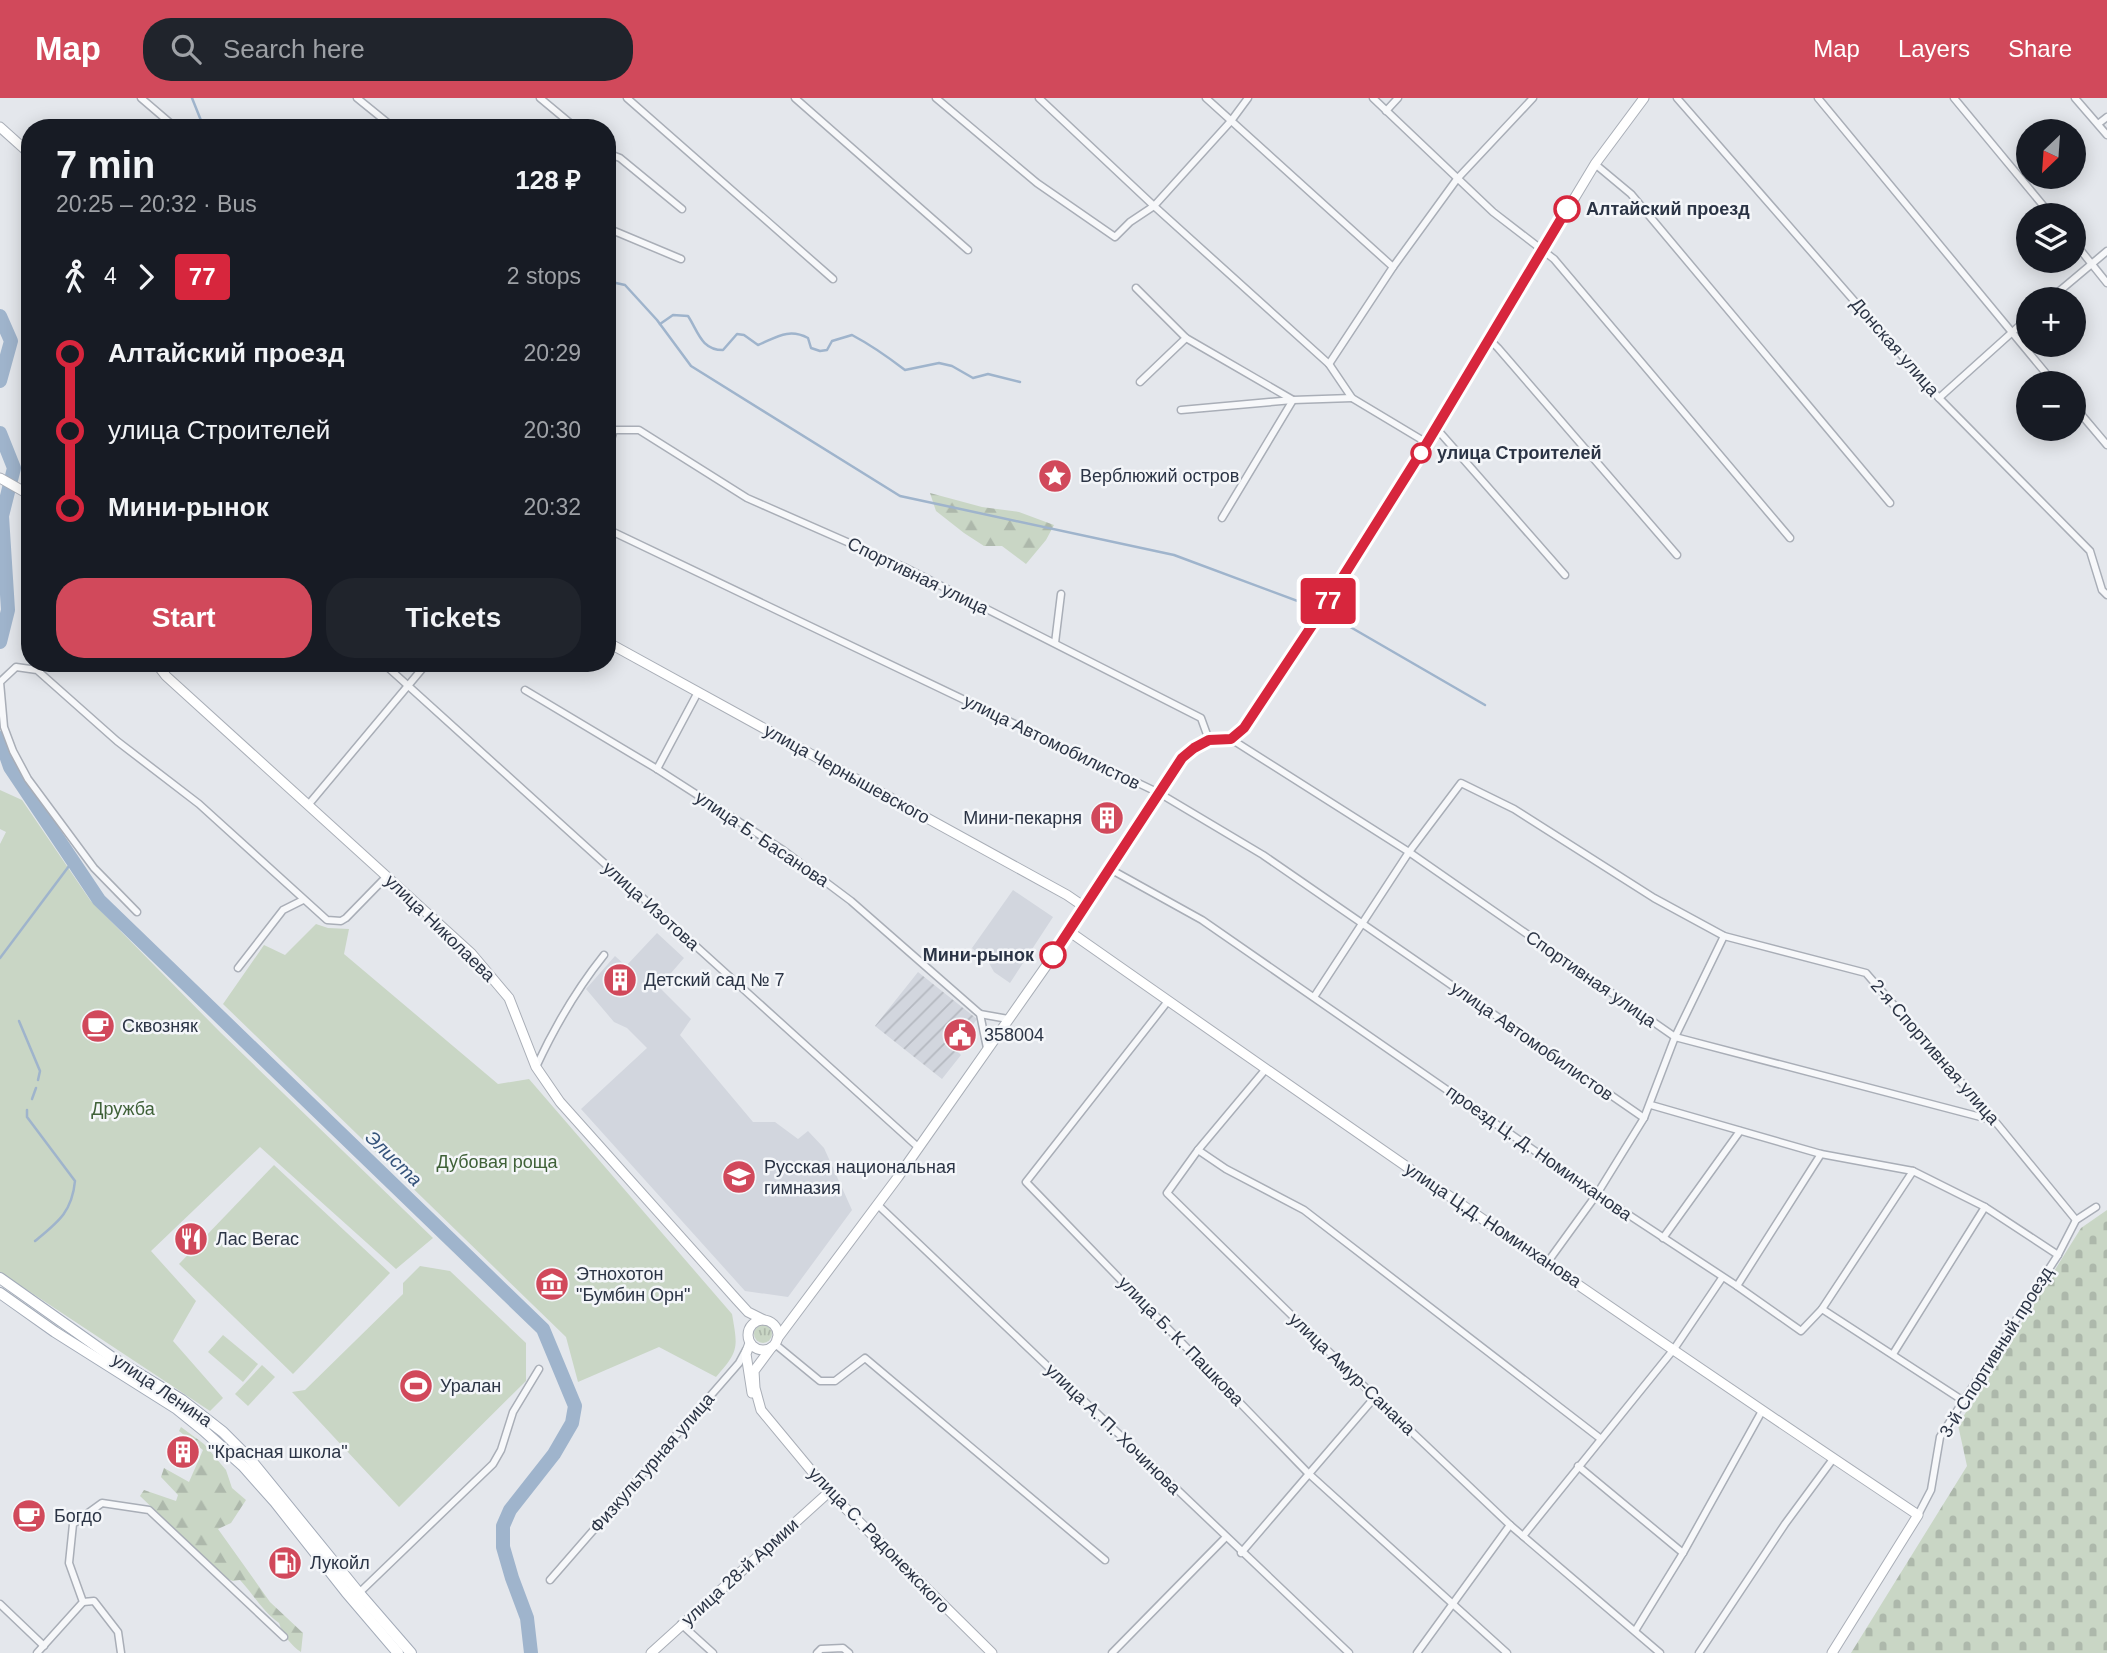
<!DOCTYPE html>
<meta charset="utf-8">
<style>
body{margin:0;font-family:Arial,sans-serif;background:#20242c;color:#f1f3f6;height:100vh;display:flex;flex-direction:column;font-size:26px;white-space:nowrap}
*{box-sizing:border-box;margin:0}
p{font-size:23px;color:#9ea1a6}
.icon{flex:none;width:38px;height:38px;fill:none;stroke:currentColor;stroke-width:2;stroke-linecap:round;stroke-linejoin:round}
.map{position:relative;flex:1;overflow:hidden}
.panel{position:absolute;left:21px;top:21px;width:595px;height:553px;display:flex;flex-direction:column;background:#171b24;border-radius:28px;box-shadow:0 4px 18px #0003}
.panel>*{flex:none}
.badge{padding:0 14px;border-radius:5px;font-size:24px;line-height:46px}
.needle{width:46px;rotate:205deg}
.controls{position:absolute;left:2016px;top:21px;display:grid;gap:14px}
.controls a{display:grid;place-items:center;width:70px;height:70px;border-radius:50%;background:#171b24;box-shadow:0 4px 18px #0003;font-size:35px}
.map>.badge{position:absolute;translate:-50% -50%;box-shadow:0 0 0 4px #fff}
.legs{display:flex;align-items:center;gap:10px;height:77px;padding:0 35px;font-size:23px}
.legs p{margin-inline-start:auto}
.head{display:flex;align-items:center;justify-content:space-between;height:119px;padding:0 35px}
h1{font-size:38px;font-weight:800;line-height:52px}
.primary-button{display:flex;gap:14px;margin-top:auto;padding:14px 35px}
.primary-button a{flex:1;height:80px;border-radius:28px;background:#d1495b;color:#fff;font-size:28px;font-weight:800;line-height:80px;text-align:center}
.primary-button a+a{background:#20242c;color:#f1f3f6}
ul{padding:0 35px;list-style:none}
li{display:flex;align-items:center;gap:24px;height:77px;font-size:26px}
li i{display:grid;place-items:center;width:10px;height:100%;margin:0 9px;background:currentColor}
li i::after{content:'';width:18px;height:18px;margin:-9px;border:5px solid;border-radius:50%;background:#171b24}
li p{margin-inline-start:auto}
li:first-child i{background:linear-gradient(#0000 50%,currentColor 0)}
li:last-child i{background:linear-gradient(currentColor 50%,#0000 0)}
header{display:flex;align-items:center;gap:42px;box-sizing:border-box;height:98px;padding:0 35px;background:#d1495b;color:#fff}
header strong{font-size:33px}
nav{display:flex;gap:38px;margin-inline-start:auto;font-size:24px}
.search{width:490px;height:63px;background:#20242c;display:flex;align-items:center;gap:18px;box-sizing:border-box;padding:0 24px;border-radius:28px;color:#9ea1a6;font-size:26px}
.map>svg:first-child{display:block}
</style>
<header>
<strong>Map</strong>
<div class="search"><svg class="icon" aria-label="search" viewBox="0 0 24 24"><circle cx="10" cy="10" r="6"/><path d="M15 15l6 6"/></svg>Search here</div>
<nav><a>Map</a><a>Layers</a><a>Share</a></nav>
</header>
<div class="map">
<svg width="2107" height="1555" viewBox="0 0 2107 1555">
<defs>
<pattern id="industrial-furrows" width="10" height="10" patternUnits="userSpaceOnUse" patternTransform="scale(1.75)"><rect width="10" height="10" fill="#d2d6de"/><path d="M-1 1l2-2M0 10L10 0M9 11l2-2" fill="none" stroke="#b4b8c0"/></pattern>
<pattern id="grass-tufts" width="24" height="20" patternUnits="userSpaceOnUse" patternTransform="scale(1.75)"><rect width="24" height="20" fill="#c9d6c5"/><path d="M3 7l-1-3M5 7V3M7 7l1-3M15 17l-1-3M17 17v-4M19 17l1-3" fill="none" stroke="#adb8ab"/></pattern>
<pattern id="forest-firs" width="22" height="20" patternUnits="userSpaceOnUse" patternTransform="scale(1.75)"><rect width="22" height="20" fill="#c9d6c5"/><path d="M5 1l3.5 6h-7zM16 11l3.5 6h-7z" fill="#adb8ab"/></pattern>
<pattern id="cemetery-stones" width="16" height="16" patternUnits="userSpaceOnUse" patternTransform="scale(1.75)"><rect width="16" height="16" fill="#c9d6c5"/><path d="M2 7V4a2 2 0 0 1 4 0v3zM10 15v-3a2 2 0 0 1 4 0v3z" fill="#adb8ab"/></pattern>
</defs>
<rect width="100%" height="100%" fill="#e4e7ec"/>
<!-- built -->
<g fill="#d2d6de">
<polygon points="1013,792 1053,819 1010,885 994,874 989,865 972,850"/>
<polygon points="657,835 684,860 659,889 691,921 680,937 753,1024 775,1024 798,1041 808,1033 824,1050 852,1112 788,1199 745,1193 581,1011 647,950 627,930 614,924 586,891 615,858 626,868"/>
</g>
<!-- industrial -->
<polygon fill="url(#industrial-furrows)" points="918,874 977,921 955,951 961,957 942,981 875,928"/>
<!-- grass -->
<circle fill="url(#grass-tufts)" cx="763" cy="1236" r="9"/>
<!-- forest -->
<g fill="url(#forest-firs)">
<polygon points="930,395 982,409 1019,414 1054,427 1046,442 1026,466 1002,448 984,448 964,435 936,413"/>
<path d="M181 1329 204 1346 226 1372 232 1390 246 1402 231 1425 218 1431 270 1504 303 1535 301 1554C292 1549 282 1535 279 1525 263 1514 253 1496 240 1482L233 1483 225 1480 140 1398 144 1392 176 1403 178 1397 161 1379 164 1370 189 1384 203 1352 179 1333Z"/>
</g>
<!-- cemetery -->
<polygon fill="url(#cemetery-stones)" points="2107,1112 2107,1555 1851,1555 1967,1368 1958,1327 2081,1130"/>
<!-- green -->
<g fill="#c9d6c5">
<polygon points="0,692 22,702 90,802 221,935 433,1140 396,1171 260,1049 151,1153 196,1203 173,1243 223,1300 210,1313 0,1174 0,746 6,734 0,731"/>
<path d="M316 826 328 830 349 831 344 856 498 986 529 981 732 1216C738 1250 739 1253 716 1279L659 1249 578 1284 566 1239 223 906 264 847 285 857Z"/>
<polygon points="274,1067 390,1175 293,1276 179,1166"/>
<polygon points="420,1168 450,1173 526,1245 526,1283 399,1409 292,1294 305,1292 403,1196 403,1185"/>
<polygon points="223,1237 258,1266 243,1284 208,1254"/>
<polygon points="262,1267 275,1279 248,1308 235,1296"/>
</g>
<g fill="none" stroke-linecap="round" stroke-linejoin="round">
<!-- stream -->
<g stroke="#9fb4cc" stroke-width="2.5">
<polyline points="192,0 204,30"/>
<polyline points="607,183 625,187 657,222 691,268 900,398 1174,457 1311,508"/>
<path d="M660 226 673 217 688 218C698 233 701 252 723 252L737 236 744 237 758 247C777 239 789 230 808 240L811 250 820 253 827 252 832 243 852 237C871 247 888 259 905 272L939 265 952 268 973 280 988 276 1020 284"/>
<polyline points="1333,519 1485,607"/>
<polyline points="0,860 72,764"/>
<polyline points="19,923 40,973 38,982"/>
<polyline points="32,1001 36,990"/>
<path d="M27 1012V1019L75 1083C72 1114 58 1124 35 1143"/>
</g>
<!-- river -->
<g stroke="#9fb4cc" stroke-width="14">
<polyline points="0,218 11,243 0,283"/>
<polyline points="0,335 14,370 2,418 8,512 0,544"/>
<polyline points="0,640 10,669 99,802 543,1231 575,1308 572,1325 554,1356 510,1412 503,1428 503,1449 512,1480 527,1520 531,1555"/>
</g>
<!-- street casing -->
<g stroke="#a9aeb7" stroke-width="9">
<g id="street">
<polyline points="141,0 176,30"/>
<polyline points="357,0 394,30"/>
<polyline points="540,0 576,30"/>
<polyline points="627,0 833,181"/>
<polyline points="795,0 968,152"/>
<polyline points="936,0 1037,85 1115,139 1130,124 1154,108 1231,23 1248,0"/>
<polyline points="1039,0 1154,108 1329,266 1352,300 1427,345"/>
<polyline points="1206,0 1393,169"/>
<polyline points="1373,0 1493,114 1554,161 1790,440"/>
<polyline points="1677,0 1939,300 2090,453 2102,492 2107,497"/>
<polyline points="1818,0 2054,285"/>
<polyline points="1954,0 2051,117"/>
<polyline points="2075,0 2107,37"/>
<polyline points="1386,13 1398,0"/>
<polyline points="2098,26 2107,19"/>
<polyline points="607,55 620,60 682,111"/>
<polyline points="1595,66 1631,96 1890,405"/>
<polyline points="607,130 681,161"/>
<polyline points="2074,144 2107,185"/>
<polyline points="1136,190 1186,240 1293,302 1222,420"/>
<polyline points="2050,201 2107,153"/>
<polyline points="1489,241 1498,250 1677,457"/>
<polyline points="1329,266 1393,169 1457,81 1533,0"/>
<polyline points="1140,284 1186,240"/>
<polyline points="1939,300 2028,220"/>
<polyline points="2074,308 2107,347"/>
<polyline points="1181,312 1293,302 1352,300"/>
<polyline points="1436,330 1565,477"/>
<polyline points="607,354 614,332 639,332 747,400 904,469 1201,620 1209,642"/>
<polyline points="607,431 1159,695 1263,757 1644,1020"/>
<polyline points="1055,545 1061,496"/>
<polyline points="383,565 919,1050"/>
<polyline points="525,592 657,671 783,752 851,803 980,916 987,950"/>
<polyline points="1231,641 1409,754 1675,939 1992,1022"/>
<polyline points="657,671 698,594"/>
<polyline points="309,706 427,565"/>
<polyline points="1110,771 1202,822 1597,1096 1737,1188 1801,1233 1822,1211 1962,1302"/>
<polyline points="137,814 94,770 28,681 13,653 4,629 0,584 16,569 37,572 117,643 199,706 327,822 341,823 346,820 387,778"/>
<polyline points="238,870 283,812 303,802"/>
<polyline points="1314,899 1409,754 1461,685 1514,711 1654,800 1724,838 1866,875 1994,1022 2076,1122"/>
<polyline points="1168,903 1026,1084 1308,1375 1507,1555"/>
<polyline points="980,916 1008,921"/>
<path d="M536 969C555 928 576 892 604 857"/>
<polyline points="1265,972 1198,1052 1167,1095 1375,1299 1510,1427 1660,1555"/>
<polyline points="1651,1007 1821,1056 1913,1073 1985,1109 2058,1157"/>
<polyline points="1198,1052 1226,1071 1304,1112 1601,1341"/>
<polyline points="878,1107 1349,1555"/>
<polyline points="1663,1140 1740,1033"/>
<polyline points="1547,1165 1597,1096 1644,1020 1675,939 1724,838"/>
<polyline points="1737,1188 1821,1056"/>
<polyline points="1822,1211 1913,1073"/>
<polyline points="775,1246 820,1283 835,1283 865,1260 1105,1462"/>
<polyline points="1893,1256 1985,1109"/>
<polyline points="1578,1368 1683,1455"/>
<polyline points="1918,1417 1931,1392 1940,1339 2058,1157 2076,1122 2096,1109"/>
<polyline points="1523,1438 1674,1251 1722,1180"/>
<polyline points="1241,1455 1375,1299"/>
<polyline points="550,1482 739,1265 746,1252"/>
<polyline points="359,1495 493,1366 501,1352 513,1314 539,1271"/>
<polyline points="83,1504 94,1503 118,1534 121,1555"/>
<polyline points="0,1506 44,1548"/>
<polyline points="681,1526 713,1555"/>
<polyline points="1635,1533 1683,1455 1762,1313"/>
<polyline points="37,1555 83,1504 69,1465 73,1426 102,1405 149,1412 284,1539"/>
<polyline points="817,1555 821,1551 843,1550 849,1555"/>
<polyline points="1112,1555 1226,1439"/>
<polyline points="1417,1555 1510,1427"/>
<polyline points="1699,1555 1785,1426 1833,1361"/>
</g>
</g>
<!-- secondary casing -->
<g stroke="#a9aeb7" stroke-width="11">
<g id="secondary">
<polyline points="0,29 30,56"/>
<polyline points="0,380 30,397"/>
<polyline points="607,544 1067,797 1086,810"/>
<polyline points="156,565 166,578 471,855 509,900 536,969 560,1004 737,1202 748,1214 764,1222"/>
<path d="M1070 834C1351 1031 1633 1227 1918 1417L1832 1555"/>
<circle cx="763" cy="1237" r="15"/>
<polyline points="777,1241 898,1079 1070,834 1182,660 1209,642 1231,641 1244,630 1319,517 1427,345 1595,66 1644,0"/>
<polyline points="750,1245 746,1256 752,1295"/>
<polyline points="771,1250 754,1273 755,1290 761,1312 829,1394 992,1555"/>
<polyline points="651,1555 829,1394"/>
</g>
</g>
<!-- primary casing -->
<g stroke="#a3abb8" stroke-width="12">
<g id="primary">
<polyline points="0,1180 113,1260 182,1302 223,1334 250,1361 359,1495 411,1555"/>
<polyline points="0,1195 55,1234 177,1311 203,1332 243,1368 275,1404 346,1494 398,1555"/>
</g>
</g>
<!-- street -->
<use href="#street" stroke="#f7f8fa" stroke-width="6"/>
<!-- secondary -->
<use href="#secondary" stroke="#fff" stroke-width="9"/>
<!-- primary -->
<use href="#primary" stroke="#fff" stroke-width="10"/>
</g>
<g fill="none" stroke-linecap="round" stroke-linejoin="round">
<!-- line-1 casing -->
<g stroke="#fff" stroke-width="16">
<polyline id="line-1" points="1053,857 1182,660 1194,650 1209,642 1231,641 1244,630 1319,517 1427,345 1567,111"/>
</g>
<!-- line-1 -->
<use href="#line-1" stroke="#d7263d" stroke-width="10"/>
</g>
<!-- icons -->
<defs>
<g id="sight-disc" transform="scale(1.75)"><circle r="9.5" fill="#d1495b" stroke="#f4f6f9"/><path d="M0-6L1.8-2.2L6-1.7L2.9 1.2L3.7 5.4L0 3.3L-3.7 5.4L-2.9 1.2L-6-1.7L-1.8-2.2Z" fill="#fff"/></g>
<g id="building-disc" transform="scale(1.75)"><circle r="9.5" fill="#d1495b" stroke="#f4f6f9"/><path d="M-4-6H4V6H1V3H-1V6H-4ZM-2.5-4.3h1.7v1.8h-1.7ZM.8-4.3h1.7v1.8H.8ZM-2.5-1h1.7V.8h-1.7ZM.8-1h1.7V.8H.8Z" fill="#fff"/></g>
<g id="cafe-disc" transform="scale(1.75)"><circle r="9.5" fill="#d1495b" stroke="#f4f6f9"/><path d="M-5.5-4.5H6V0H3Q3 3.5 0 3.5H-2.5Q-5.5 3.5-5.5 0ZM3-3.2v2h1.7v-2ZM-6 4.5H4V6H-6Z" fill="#fff"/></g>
<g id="civic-disc" transform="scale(1.75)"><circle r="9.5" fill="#d1495b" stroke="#f4f6f9"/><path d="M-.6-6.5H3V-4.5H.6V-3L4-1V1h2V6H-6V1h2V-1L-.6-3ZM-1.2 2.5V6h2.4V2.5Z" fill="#fff"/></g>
<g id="school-disc" transform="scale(1.75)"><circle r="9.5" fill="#d1495b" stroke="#f4f6f9"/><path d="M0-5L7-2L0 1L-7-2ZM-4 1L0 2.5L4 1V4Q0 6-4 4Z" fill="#fff"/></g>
<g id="restaurant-disc" transform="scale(1.75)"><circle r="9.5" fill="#d1495b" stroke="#f4f6f9"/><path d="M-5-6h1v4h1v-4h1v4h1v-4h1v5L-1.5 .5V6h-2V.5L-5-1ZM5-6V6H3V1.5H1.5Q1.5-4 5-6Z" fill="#fff"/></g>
<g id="museum-disc" transform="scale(1.75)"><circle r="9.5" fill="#d1495b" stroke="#f4f6f9"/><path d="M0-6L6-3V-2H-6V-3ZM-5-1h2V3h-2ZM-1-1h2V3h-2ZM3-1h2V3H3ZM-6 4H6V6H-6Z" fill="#fff"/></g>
<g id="stadium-disc" transform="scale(1.75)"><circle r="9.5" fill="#d1495b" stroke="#f4f6f9"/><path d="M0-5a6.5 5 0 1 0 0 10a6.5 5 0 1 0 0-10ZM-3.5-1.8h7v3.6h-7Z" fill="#fff"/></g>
<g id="fuel-disc" transform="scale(1.75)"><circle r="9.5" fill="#d1495b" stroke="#f4f6f9"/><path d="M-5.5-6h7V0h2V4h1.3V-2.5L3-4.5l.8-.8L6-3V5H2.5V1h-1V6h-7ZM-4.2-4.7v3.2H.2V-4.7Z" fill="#fff"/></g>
</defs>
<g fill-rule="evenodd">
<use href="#sight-disc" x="1055" y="378"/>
<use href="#building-disc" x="1107" y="720"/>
<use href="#building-disc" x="620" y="882"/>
<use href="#cafe-disc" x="98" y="928"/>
<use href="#civic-disc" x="960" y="937"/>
<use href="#school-disc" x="739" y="1079"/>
<use href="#restaurant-disc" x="191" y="1141"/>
<use href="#museum-disc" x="552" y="1186"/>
<use href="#stadium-disc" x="416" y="1288"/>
<use href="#building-disc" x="183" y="1354"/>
<use href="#cafe-disc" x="29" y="1418"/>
<use href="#fuel-disc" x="285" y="1465"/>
</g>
<!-- markers -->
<g fill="#fff" stroke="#d7263d" stroke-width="3.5">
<circle cx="1567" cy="111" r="12"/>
<circle cx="1421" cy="355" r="9"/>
<circle cx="1053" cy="857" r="12"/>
</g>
<g text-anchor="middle" stroke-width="5" stroke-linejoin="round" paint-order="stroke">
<!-- stop labels -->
<g font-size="18" font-weight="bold" fill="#2b3445" stroke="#f4f6f9" text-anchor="start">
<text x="1586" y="117">Алтайский проезд</text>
<text x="1437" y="361">улица Строителей</text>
<text x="1034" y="863" text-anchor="end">Мини-рынок</text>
</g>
<!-- street labels -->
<g font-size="18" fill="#2b3445" stroke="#f4f6f9">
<text transform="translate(1895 249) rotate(49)" y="6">Донская улица</text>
<text transform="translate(918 478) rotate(26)" y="6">Спортивная улица</text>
<text transform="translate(1052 644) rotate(26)" y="6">улица Автомобилистов</text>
<text transform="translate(847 676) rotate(29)" y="6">улица Чернышевского</text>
<text transform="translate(762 741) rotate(34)" y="6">улица Б. Басанова</text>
<text transform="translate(651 808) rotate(42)" y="6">улица Изотова</text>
<text transform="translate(440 830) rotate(44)" y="6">улица Николаева</text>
<text transform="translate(1591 881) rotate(35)" y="6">Спортивная улица</text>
<text transform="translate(1532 943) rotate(35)" y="6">улица Автомобилистов</text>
<text transform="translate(1935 954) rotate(49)" y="6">2-я Спортивная улица</text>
<text transform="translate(1539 1055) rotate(35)" y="6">проезд Ц. Д. Номинханова</text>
<text transform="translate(1493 1127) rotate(34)" y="6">улица Ц.Д. Номинханова</text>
<text transform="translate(1181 1243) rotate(46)" y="6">улица Б. К. Пашкова</text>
<text transform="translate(1996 1254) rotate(-58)" y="6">3-й Спортивный проезд</text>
<text transform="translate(1352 1276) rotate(44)" y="6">улица Амур-Санана</text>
<text transform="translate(162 1292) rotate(34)" y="6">улица Ленина</text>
<text transform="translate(1113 1331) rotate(44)" y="6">улица А. П. Хочинова</text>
<text transform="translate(652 1365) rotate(-49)" y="6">Физкультурная улица</text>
<text transform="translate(879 1442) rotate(46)" y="6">улица С. Радонежского</text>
<text transform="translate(740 1474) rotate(-42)" y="6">улица 28-й Армии</text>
</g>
<!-- poi labels -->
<g font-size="18" fill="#2b3445" stroke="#f4f6f9" text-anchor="start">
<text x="1080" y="384">Верблюжий остров</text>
<text x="1082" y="726" text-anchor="end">Мини-пекарня</text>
<text x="644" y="888">Детский сад № 7</text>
<text x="122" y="934">Сквозняк</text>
<text x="984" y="943">358004</text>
<text x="764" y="1075">Русская национальная<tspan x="764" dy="21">гимназия</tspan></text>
<text x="216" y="1147">Лас Вегас</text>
<text x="576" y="1182">Этнохотон<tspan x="576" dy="21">"Бумбин Орн"</tspan></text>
<text x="440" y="1294">Уралан</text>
<text x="208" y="1360">"Красная школа"</text>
<text x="54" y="1424">Богдо</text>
<text x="310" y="1471">Лукойл</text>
</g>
<!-- park labels -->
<g font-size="18" fill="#3f6138" stroke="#f4f6f9">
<text x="123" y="1017">Дружба</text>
<text x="497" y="1070">Дубовая роща</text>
</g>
<!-- water labels -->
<g font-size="19" font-style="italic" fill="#34527a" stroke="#f4f6f9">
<text transform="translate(394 1060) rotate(44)" y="7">Элиста</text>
</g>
</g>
</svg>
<div class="controls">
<a><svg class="needle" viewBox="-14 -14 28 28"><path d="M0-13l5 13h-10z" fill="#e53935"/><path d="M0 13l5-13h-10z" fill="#9ea1a6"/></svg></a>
<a><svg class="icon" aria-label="layers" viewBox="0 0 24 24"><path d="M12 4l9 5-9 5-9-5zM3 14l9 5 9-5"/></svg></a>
<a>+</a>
<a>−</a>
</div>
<b class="badge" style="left:1328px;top:503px;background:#d7263d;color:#fff">77</b>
<section class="panel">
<div class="head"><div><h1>7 min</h1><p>20:25 – 20:32 · Bus</p></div><b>128 ₽</b></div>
<div class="legs"><svg class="icon" aria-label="walk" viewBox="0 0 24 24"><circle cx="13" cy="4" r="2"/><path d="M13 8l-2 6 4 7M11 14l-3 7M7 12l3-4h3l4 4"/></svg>4<svg class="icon" aria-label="forward" viewBox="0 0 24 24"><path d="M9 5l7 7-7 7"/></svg><b class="badge" style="background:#d7263d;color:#fff">77</b><p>2 stops</p></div>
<ul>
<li><i style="color:#d7263d"></i><b>Алтайский проезд</b><p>20:29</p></li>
<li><i style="color:#d7263d"></i><span>улица Строителей</span><p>20:30</p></li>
<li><i style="color:#d7263d"></i><b>Мини-рынок</b><p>20:32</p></li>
</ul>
<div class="primary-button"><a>Start</a><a>Tickets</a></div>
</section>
</div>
